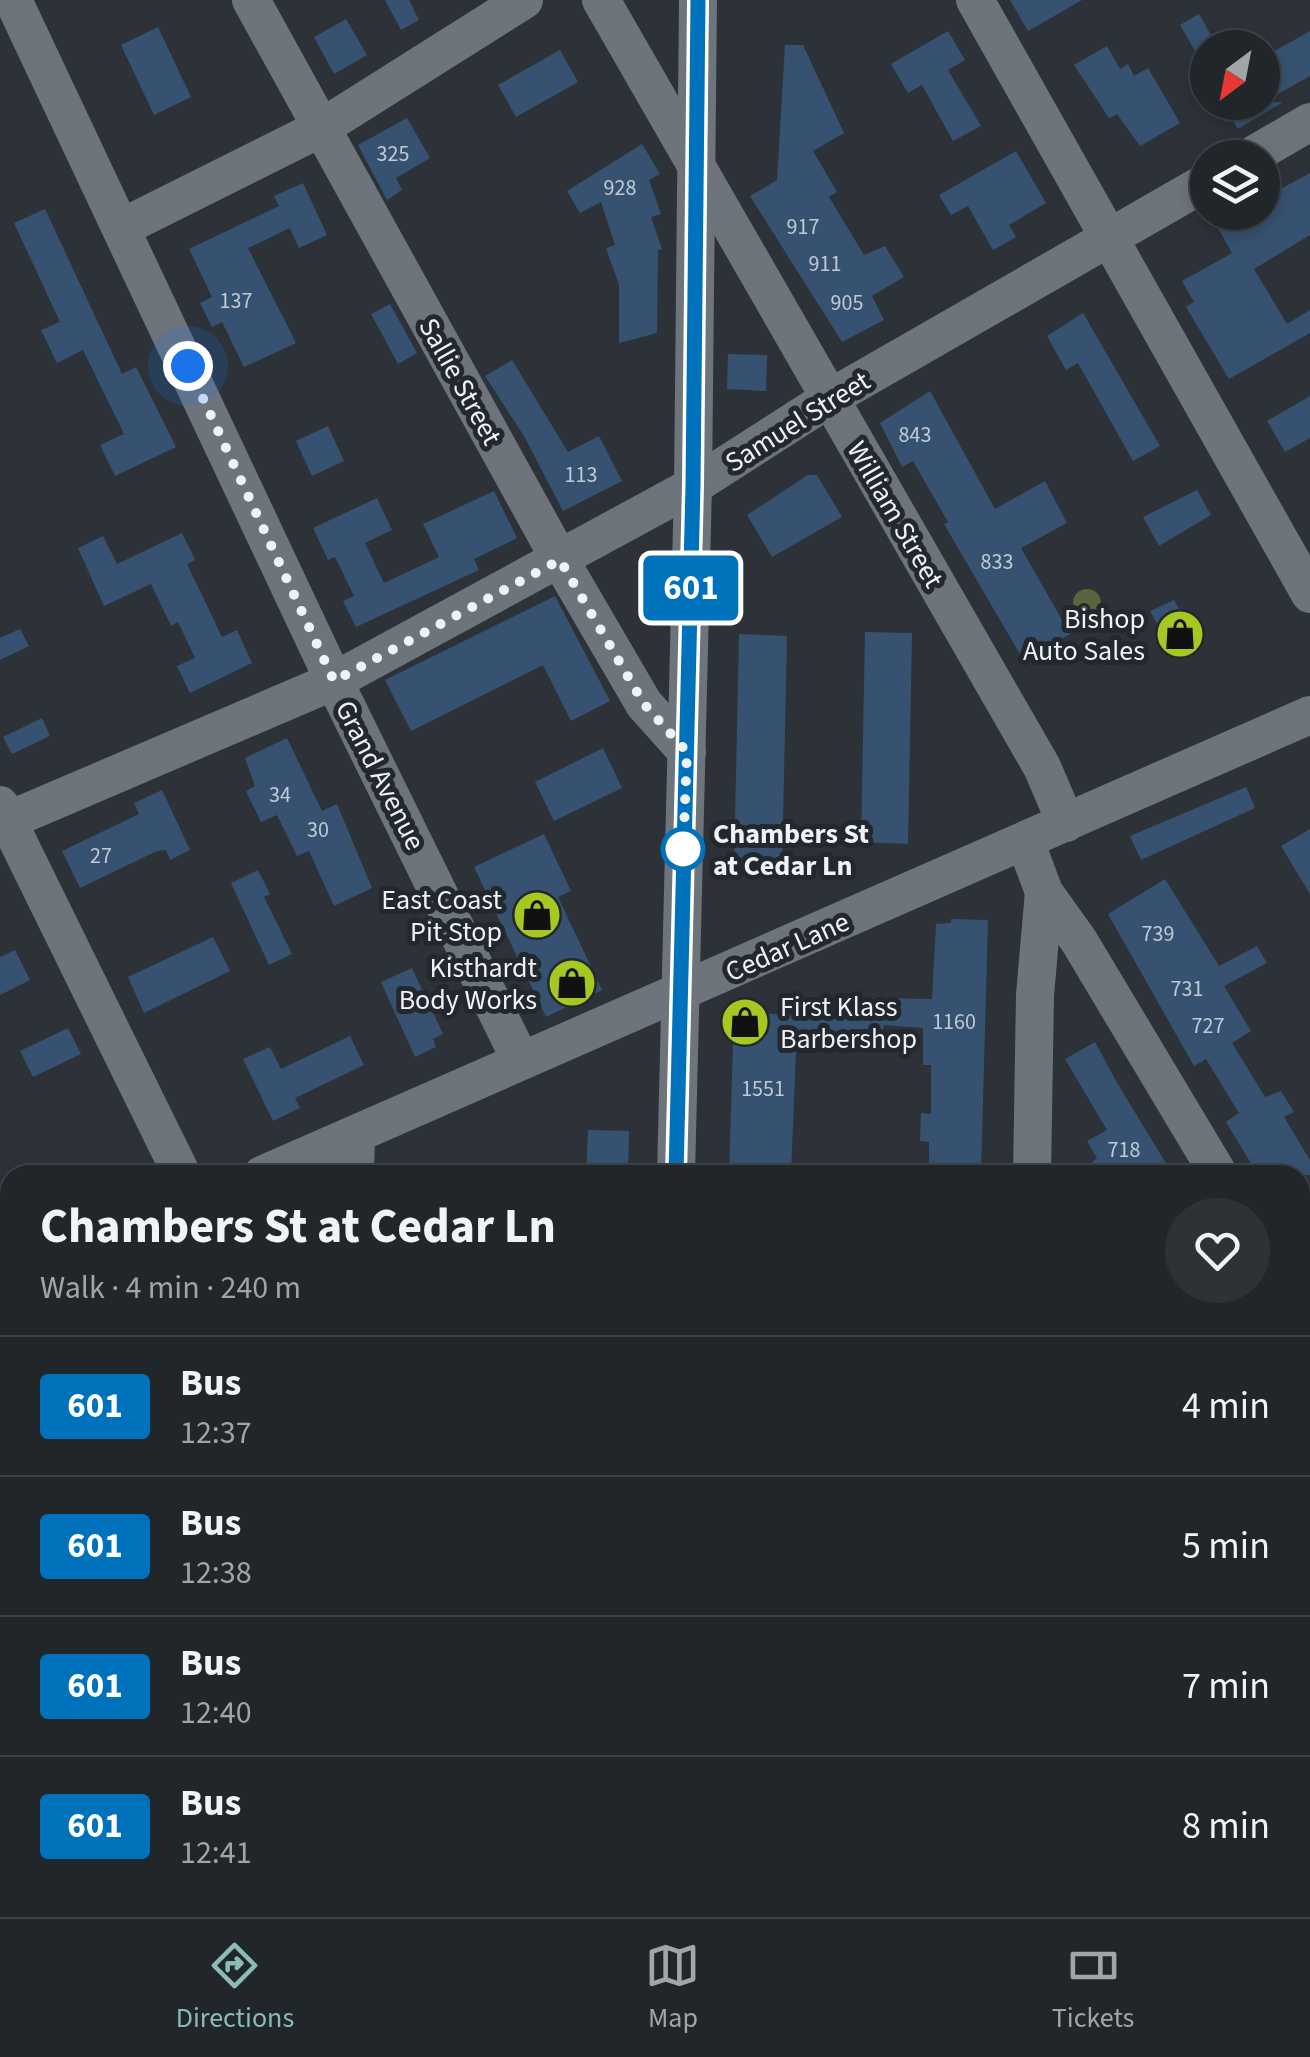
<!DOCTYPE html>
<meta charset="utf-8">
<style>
body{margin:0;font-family:"Source Sans 3",sans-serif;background:#2d3236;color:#f1f3f6;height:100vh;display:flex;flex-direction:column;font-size:38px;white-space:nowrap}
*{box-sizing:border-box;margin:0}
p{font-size:32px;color:#a2a5a8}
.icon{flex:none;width:55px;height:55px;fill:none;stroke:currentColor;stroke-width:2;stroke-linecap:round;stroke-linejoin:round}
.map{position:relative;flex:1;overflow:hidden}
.panel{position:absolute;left:0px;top:1165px;width:1310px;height:752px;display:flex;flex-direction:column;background:#21262a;border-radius:30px 30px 0 0;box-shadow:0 5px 15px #0003,0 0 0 2px #3e4347}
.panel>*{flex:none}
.badge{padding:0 20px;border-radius:8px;font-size:35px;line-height:65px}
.needle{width:65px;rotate:212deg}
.tools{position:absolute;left:1190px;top:30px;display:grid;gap:20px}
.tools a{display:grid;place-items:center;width:90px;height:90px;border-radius:50%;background:#21262a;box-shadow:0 5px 15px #0003,0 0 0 2px #3e4347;font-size:50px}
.you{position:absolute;width:50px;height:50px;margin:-25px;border:8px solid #fff;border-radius:50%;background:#1a73e8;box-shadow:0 0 0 15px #1a73e833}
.map>.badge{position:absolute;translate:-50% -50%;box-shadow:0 0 0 5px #fff}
.round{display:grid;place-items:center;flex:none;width:105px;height:105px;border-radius:52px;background:#2d3236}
.headline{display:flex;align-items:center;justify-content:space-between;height:170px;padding:0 40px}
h1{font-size:48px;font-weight:700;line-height:75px}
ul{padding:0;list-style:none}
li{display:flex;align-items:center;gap:30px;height:140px;padding:0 40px;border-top:2px solid #3e4347}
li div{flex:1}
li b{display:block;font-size:38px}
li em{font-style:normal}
li .badge{min-width:110px;font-weight:700;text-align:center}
.menu{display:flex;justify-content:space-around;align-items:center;height:140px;border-top:2px solid #3e4347;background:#21262a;font-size:28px;color:#a2a5a8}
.menu a{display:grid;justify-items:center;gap:5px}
.menu .on{color:#8bbbb9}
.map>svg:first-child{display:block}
</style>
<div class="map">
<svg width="1310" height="1917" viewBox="0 0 1310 1917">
<rect width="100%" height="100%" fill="#2c3238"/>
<!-- green -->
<polygon fill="#384023" points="1030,1908 1232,1908 1238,1917 1030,1917"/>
<!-- water -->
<circle fill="#5a653e" cx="1087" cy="603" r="14"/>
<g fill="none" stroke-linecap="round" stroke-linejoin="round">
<!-- stream -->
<g stroke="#5a653e" stroke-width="8">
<polyline points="0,1655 10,1672"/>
<polyline points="153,1908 158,1917"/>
</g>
</g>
<!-- building -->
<g fill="#365270">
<polygon points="385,0 409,0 419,20 401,30"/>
<polygon points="1010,0 1082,0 1028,31"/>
<polygon points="1199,14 1214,40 1195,51 1180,25"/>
<polygon points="346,19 367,55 334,74 314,37"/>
<polygon points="158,27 191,97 154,115 121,45"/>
<polygon points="948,31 965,60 948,70 981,126 953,141 922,85 908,93 891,64"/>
<polygon points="1310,31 1310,76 1264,102 1283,102 1238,129 1222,102 1262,102 1262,58"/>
<polygon points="785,45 803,45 844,133 813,151 837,192 829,197 864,255 885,246 904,277 872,296 884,320 842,342 750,196 777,180"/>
<polygon points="1107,46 1120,69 1128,64 1134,76 1148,68 1180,123 1140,146 1117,114 1109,118 1074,65"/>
<polygon points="560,50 578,82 516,117 498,85"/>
<polygon points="407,118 430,158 396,178 402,190 387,200 358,145"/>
<polygon points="642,144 660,174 649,180 661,214 651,217 662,249 658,250 657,333 619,343 619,285 606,248 615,245 601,202 580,213 567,191"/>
<polygon points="1016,151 1046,203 1009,225 1016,237 993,250 968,206 951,215 939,195"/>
<polygon points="1310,173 1310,235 1254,269 1287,324 1310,310 1310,333 1229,379 1186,307 1194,302 1182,281 1232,253 1215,223 1232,212 1262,212 1262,199"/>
<polygon points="303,183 327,235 299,248 290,228 248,248 296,343 244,367 222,322 212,327 200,303 212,297 189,249 279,206 274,196"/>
<polygon points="45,209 122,374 136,367 176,447 115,476 100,445 124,434 83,350 57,363 41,330 60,322 14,223"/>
<polygon points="390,304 417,353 398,364 371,314"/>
<polygon points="1083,313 1160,446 1133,461 1078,363 1066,370 1047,336"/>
<polygon points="728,354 767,355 766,391 727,389"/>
<polygon points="512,360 568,452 599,436 622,481 563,511 524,436 485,376"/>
<polygon points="930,391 995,509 1045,481 1067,523 1021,548 1070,634 1024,661 944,524 948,522 913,461 902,467 880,423"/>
<polygon points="1310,396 1310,438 1285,452 1267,421"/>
<polygon points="328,426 344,461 312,476 296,441"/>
<polygon points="808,475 817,475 842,517 772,557 747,515"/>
<polygon points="1197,490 1211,515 1159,546 1143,517"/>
<polygon points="494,491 517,538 474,559 479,570 356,627 343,601 354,596 335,557 328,560 313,528 377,498 392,530 365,543 384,583 439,557 423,524"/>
<polygon points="182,533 195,560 187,564 222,637 237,630 252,663 190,693 177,666 195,658 178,622 171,626 151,584 104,606 78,548 103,536 117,564"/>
<polygon points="555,596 610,701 571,721 543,665 411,731 385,680"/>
<polygon points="1174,600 1183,617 1204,635 1186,656 1165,637 1150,611"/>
<polygon points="20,629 29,646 0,660 0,638"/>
<polygon points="865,632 912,633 908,844 861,842"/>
<polygon points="739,634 787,636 782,870 734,869"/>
<polygon points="42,718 50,736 12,754 3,737"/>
<polygon points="287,738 322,811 337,804 372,888 334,906 309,851 297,856 277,815 261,822 246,791 255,786 245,758"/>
<polygon points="603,748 622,788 554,821 535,782"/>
<polygon points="1246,787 1255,808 1141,860 1130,836"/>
<polygon points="162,790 190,850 170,860 166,850 157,851 80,888 62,851 139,814 134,803"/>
<polygon points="1310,829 1310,894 1281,846"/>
<polygon points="544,834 571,891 558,897 602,990 546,1017 474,867"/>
<polygon points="258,870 270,894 264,897 292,954 269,965 231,883"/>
<polygon points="1165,879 1219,966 1257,946 1267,963 1224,986 1251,1031 1232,1043 1265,1097 1281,1091 1294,1112 1284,1117 1310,1160 1310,1175 1258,1175 1226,1122 1239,1113 1206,1059 1194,1066 1108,914"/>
<polygon points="951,919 988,920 981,1175 929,1175 929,1142 920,1141 921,1113 931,1114 931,1065 923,1065 923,1028 884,1025 880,1050 804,1044 803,1050 796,1050 791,1175 729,1175 734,1012 870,1019 870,998 932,999 936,924 951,923"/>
<polygon points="213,937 230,971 144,1013 128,977"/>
<polygon points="15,950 30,980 0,995 0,957"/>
<polygon points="412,968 443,1034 433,1039 436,1047 415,1057 381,982"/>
<polygon points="68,1028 81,1054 33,1077 20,1051"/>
<polygon points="350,1036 364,1065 295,1098 300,1108 273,1121 243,1059 270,1047 281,1069"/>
<polygon points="1095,1042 1116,1081 1173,1175 1100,1175 1092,1162 1097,1158 1087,1141 1107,1130 1065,1059"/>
<polygon points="588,1130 629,1131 628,1175 586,1175"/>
</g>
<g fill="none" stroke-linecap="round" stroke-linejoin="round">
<!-- minor -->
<g stroke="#6e747b" stroke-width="38">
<polyline points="13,0 334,681 521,1061"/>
<polyline points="251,0 560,560 644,704 687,752"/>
<polyline points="601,0 1042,767 1066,823"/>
<polyline points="975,0 1310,594"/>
<polyline points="1248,158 1310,122"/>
<polyline points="123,227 321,128 524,0"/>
<polyline points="0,805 182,1175"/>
<polyline points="0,824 334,681 693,486 830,398 1208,181"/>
<polyline points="1025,841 1044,892 1079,941 1219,1175"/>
<polyline points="262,1175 1310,715"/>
<polyline points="355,1175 356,1135"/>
<polyline points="676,1175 693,486 698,0"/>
<polyline points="1032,1175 1035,995 1044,892"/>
<polyline points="1300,1271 1310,1265"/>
<polyline points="0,1289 10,1285"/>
<polyline points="1300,1319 1310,1336"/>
<polyline points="0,1360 10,1376"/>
<polyline points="1300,1833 1310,1828"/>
<polyline points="1264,1908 1269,1917"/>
<polyline points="336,1917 337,1908"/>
<polyline points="657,1917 657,1908"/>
<polyline points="1011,1917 1011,1908"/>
</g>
</g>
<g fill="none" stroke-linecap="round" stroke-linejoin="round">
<!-- line casing -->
<g stroke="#fff" stroke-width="22">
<polyline id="line" points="676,1175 693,486 698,0"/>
</g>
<!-- line -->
<use href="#line" stroke="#0072bc" stroke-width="15"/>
<!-- walk -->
<polyline stroke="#eff3f7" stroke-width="10" stroke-dasharray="0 18" points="188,366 334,681 560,560 644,704 687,752 683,855 683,849"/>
</g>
<!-- icons -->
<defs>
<g id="shop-disc" transform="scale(2.5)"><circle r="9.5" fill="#a6c821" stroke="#23282e"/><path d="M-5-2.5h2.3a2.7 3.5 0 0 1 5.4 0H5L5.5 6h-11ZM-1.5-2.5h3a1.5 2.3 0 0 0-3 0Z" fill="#111"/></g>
</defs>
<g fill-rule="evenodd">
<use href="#shop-disc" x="1180" y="634"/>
<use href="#shop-disc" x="537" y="915"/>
<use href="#shop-disc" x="572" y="983"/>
<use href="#shop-disc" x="745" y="1022"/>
</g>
<!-- markers -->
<circle fill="#fff" stroke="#0072bc" stroke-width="5" cx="683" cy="849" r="20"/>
<g text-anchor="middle" stroke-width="10" stroke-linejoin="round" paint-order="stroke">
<!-- number labels -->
<g font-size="22" fill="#c1cbd5">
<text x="393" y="161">325</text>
<text x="620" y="195">928</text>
<text x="803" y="234">917</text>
<text x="825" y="271">911</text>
<text x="236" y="308">137</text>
<text x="847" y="310">905</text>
<text x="915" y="442">843</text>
<text x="581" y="482">113</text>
<text x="997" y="569">833</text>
<text x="280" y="802">34</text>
<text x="318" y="837">30</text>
<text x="101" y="863">27</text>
<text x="1158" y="941">739</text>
<text x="1187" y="996">731</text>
<text x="954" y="1029">1160</text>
<text x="1208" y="1033">727</text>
<text x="763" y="1096">1551</text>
<text x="1124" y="1157">718</text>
</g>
<!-- street labels -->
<g font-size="28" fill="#eff3f7" stroke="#23282e">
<text transform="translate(461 381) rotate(61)" y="10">Sallie Street</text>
<text transform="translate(797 421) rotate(-32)" y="10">Samuel Street</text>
<text transform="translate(896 514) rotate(60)" y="10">William Street</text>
<text transform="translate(381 775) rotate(63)" y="10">Grand Avenue</text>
<text transform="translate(787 946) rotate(-24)" y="10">Cedar Lane</text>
</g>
<!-- poi labels -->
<g font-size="28" fill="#eff3f7" stroke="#23282e" text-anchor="end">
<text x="1145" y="628">Bishop<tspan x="1145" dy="32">Auto Sales</tspan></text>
<text x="502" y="909">East Coast<tspan x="502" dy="32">Pit Stop</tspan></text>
<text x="537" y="977">Kisthardt<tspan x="537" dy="32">Body Works</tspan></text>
<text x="780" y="1016" text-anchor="start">First Klass<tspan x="780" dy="32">Barbershop</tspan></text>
</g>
<!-- stop labels -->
<g font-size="28" font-weight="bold" fill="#eff3f7" stroke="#23282e" text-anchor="start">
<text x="713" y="843">Chambers St<tspan x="713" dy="32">at Cedar Ln</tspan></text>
</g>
</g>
</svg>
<div class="tools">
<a><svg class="needle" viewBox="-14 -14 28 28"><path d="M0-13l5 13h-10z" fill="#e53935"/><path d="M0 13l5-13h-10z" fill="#a2a5a8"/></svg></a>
<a><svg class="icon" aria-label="layers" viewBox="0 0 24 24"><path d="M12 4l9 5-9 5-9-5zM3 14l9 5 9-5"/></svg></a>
</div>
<div class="you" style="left:188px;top:366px"></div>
<b class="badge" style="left:691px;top:588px;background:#0072bc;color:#fff">601</b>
<section class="panel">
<div class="headline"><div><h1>Chambers St at Cedar Ln</h1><p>Walk · 4 min · 240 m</p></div><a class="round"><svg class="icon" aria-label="heart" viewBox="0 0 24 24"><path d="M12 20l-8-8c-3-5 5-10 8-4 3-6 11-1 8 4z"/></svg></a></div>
<ul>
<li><span class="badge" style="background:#0072bc;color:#fff">601</span><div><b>Bus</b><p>12:37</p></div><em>4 min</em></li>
<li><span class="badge" style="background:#0072bc;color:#fff">601</span><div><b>Bus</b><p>12:38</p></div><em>5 min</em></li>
<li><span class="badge" style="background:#0072bc;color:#fff">601</span><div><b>Bus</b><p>12:40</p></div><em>7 min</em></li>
<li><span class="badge" style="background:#0072bc;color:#fff">601</span><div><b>Bus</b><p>12:41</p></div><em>8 min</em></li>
</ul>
</section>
</div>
<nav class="menu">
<a class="on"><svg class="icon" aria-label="directions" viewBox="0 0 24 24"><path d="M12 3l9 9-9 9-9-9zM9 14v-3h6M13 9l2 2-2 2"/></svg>Directions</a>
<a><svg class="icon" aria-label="map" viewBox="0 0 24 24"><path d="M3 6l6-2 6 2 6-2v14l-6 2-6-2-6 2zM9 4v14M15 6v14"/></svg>Map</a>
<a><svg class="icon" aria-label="tickets" viewBox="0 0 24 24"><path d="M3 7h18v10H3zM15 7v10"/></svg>Tickets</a>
</nav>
